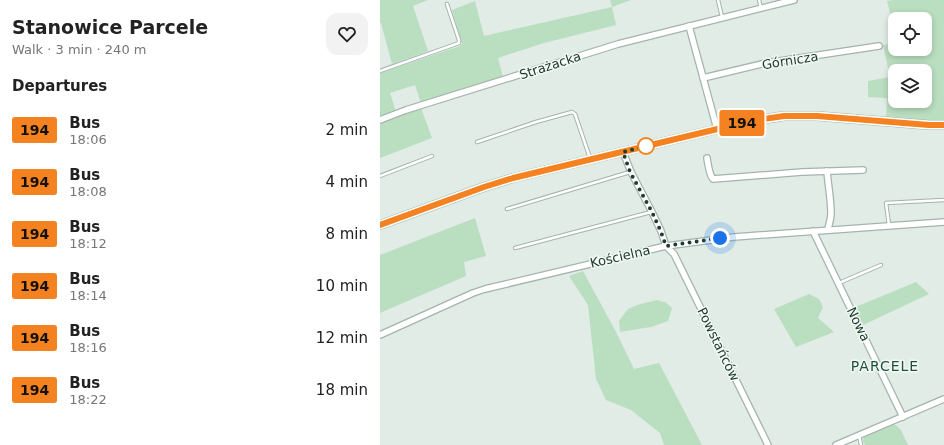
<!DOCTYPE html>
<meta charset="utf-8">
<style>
body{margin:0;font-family:"DejaVu Sans",sans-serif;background:#f2f2f2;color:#222;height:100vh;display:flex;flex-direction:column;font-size:15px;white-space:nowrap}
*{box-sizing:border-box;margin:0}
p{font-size:13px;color:#767676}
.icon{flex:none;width:22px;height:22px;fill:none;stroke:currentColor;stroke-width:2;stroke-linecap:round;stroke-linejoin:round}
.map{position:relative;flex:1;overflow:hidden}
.side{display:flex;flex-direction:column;background:#fff;width:380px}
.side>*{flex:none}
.badge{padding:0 8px;border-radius:3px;font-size:14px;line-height:26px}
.buttons{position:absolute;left:508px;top:12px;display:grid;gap:8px}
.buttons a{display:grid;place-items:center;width:44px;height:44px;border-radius:8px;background:#fff;box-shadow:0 2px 6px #0003;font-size:20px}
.you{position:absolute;width:20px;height:20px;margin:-10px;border:3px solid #fff;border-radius:50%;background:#1a73e8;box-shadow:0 0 0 6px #1a73e833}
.map>.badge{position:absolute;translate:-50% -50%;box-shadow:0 0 0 2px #fff}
h2{padding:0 12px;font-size:15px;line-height:36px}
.round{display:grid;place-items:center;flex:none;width:42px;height:42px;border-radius:12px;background:#f2f2f2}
.summary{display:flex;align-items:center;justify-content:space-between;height:68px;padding:0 12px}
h1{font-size:19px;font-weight:600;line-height:30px}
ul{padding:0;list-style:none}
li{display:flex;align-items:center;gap:12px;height:52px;padding:0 12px}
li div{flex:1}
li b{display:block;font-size:15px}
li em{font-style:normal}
li .badge{min-width:44px;font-weight:700;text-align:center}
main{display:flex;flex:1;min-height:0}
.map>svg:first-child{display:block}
</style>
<main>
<section class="side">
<div class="summary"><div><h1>Stanowice Parcele</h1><p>Walk · 3 min · 240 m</p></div><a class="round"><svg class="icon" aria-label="heart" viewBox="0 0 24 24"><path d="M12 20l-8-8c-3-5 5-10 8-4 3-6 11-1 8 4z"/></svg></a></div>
<h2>Departures</h2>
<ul>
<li><span class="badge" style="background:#f58220;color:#111">194</span><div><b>Bus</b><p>18:06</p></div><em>2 min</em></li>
<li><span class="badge" style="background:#f58220;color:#111">194</span><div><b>Bus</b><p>18:08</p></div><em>4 min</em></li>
<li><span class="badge" style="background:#f58220;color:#111">194</span><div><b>Bus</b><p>18:12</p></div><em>8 min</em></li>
<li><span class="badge" style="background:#f58220;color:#111">194</span><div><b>Bus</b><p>18:14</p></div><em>10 min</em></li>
<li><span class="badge" style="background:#f58220;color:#111">194</span><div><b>Bus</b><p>18:16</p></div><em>12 min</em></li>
<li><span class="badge" style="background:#f58220;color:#111">194</span><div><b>Bus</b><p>18:22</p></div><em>18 min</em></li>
</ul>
</section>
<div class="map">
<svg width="564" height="445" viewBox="0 0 564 445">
<rect width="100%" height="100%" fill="#e1ece6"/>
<!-- green -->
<g fill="#badec0" fill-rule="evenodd">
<polygon points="0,0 48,0 33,6 48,51 12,64 1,23 0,23"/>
<polygon points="230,0 251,0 232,7 236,25 164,43 118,58 123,77 41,103 35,85 10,93 16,112 0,118 0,73 80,46 82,44 72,10 95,1 104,36 232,7"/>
<path d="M513 0H564V121L506 119 507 98 488 97V81L510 77 503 45 515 43V49H545V19H515V32L507 1ZM515 71H545V101H515Z"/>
<polygon points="41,108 52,138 0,158 0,122"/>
<polygon points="95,218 106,256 84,262 86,276 0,313 0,255"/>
<polygon points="203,271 236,332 254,369 279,363 322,445 284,445 280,433 251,410 226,400 216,379 208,305 189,276"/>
<polygon points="536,282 549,294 481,326 473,308"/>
<polygon points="429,294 439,299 443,307 438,318 454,332 416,347 394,309"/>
<polygon points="277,300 285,302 292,308 288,321 271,327 240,332 239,321 248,309 257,305"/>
<polygon points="513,423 521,430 528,445 485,445 483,441 484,435"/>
</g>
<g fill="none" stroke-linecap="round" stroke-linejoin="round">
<!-- lane casing -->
<g stroke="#a4b4ad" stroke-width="4.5">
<g id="lane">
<polyline points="338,0 342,17"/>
<polyline points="379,0 381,8"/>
<polyline points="0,71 79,43 79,40 67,4"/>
<polyline points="97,142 156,122 192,112 195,114 210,158"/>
<polyline points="0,176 52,156"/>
<polyline points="127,209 250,172"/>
<polyline points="509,225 506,203 564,200"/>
<polyline points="135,248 271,212"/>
<polyline points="459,283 501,265"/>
<polyline points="479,435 481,445"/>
</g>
</g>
<!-- street casing -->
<g stroke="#a4b4ad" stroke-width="8">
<g id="street">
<polyline points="309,26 337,129"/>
<polyline points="323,78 386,63 499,46"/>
<polyline points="0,120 26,110 238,44 414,0"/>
<polyline points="243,152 251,172 272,212 281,231 286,246 294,254 388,445"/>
<path d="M327 158C328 165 329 174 333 179L422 172 483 170"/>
<path d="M447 171C448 185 451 199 451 213 451 219 449 224 448 229"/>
<polyline points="433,231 523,417"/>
<polyline points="0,335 93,293 105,289 286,246 354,237 564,222"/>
<polyline points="456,445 564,399"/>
</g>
</g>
<!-- secondary casing -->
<g stroke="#a0b8ad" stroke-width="10">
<polyline id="secondary" points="0,225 104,187 133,178 371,121 404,116 437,116 549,125 564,125"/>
</g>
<!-- lane -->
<use href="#lane" stroke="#fff" stroke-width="2.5"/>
<!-- street -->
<use href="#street" stroke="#fff" stroke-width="5.5"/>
<!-- secondary -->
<use href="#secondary" stroke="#fff" stroke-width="8"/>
</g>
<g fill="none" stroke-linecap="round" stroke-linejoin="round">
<!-- line casing -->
<g stroke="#fff" stroke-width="9">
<polyline id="line" points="0,225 104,187 133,178 371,121 404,116 437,116 549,125 564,125"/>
</g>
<!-- line -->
<use href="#line" stroke="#f58220" stroke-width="6"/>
<!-- walk -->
<polyline stroke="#213d33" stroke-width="4" stroke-dasharray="0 7.2" points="266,146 243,152 250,172 272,212 281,232 286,246 340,238"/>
</g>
<!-- markers -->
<circle fill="#fff" stroke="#f58220" stroke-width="2" cx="266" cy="146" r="8"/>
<g text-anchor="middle" stroke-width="3" stroke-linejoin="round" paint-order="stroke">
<!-- street labels -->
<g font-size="13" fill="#213d33" stroke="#f2f9f5">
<text transform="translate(410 60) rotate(-9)" y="5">Górnicza</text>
<text transform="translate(170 65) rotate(-18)" y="5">Strażacka</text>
<text transform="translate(240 256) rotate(-13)" y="5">Kościelna</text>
<text transform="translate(479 324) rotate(64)" y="5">Nowa</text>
<text transform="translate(339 344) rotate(64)" y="5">Powstańców</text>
</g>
<!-- neighbourhood labels -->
<g font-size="14" letter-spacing="1" fill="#1d503e" stroke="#f2f9f5">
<text x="505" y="371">PARCELE</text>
</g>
</g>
</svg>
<div class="buttons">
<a><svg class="icon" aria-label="locate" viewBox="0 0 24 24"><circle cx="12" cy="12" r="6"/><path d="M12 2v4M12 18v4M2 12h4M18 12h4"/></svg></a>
<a><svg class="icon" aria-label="layers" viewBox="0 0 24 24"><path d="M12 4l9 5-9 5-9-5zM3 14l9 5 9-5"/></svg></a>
</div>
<div class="you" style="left:340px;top:238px"></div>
<b class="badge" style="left:362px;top:123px;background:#f58220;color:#111">194</b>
</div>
</main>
